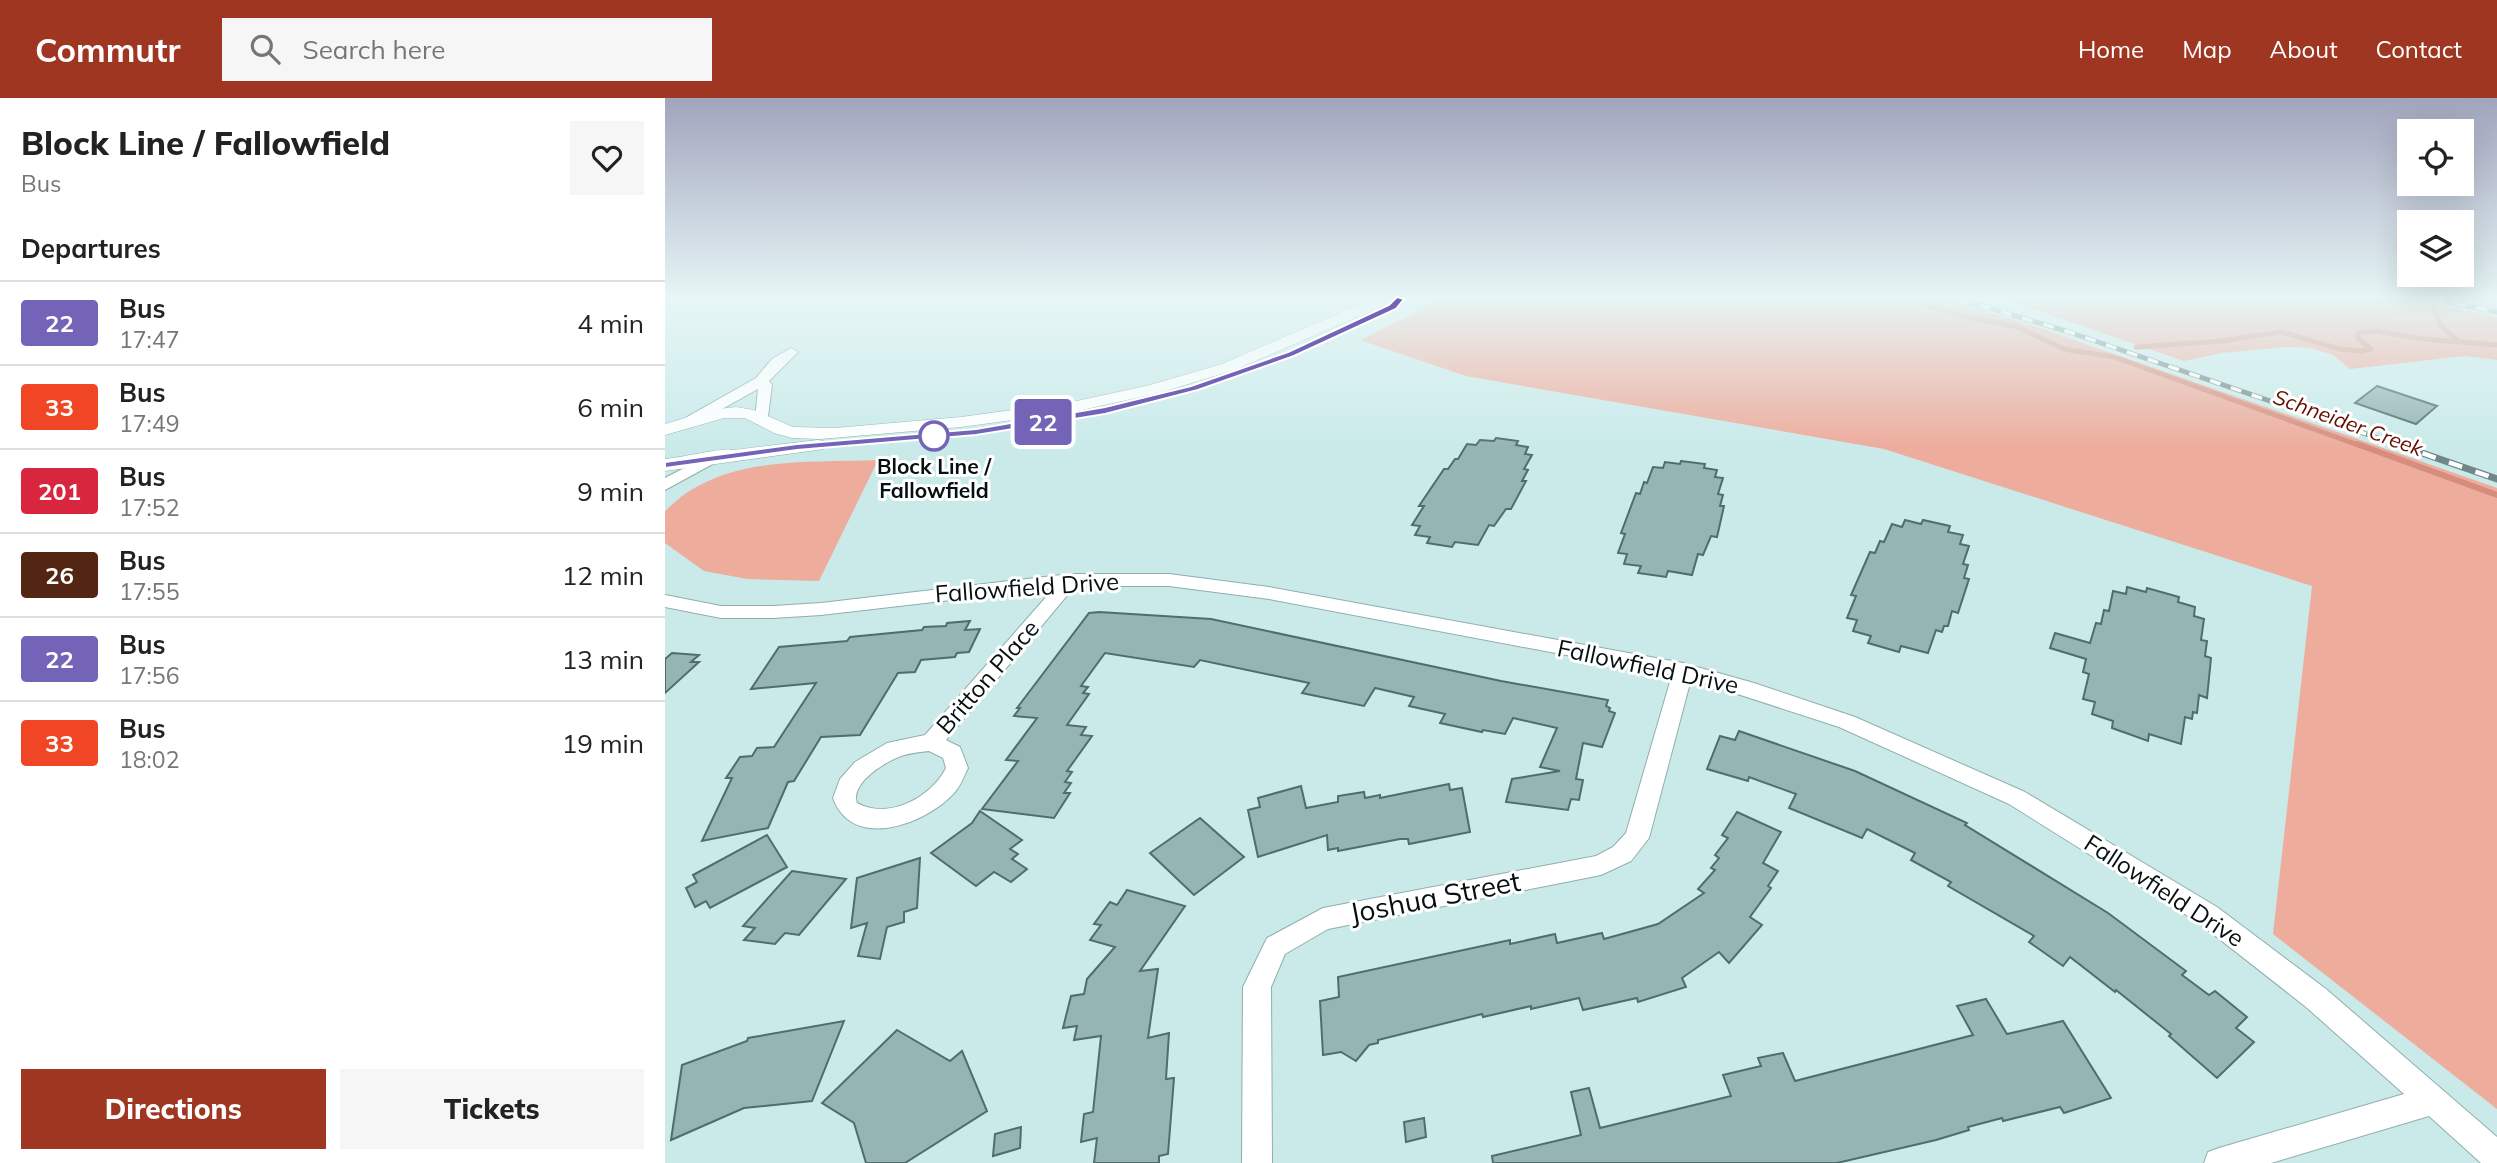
<!DOCTYPE html>
<style>
body{margin:0;font-family:Mulish,sans-serif;background:#f6f6f6;color:#222;height:100vh;display:flex;flex-direction:column;font-size:26px;white-space:nowrap}
*{box-sizing:border-box;margin:0}
p{font-size:23px;color:#767676}
.icon{flex:none;width:38px;height:38px;fill:none;stroke:currentColor;stroke-width:2;stroke-linecap:round;stroke-linejoin:round}
.map{position:relative;flex:1;overflow:hidden}
.panel{display:flex;flex-direction:column;background:#fff;width:665px}
.panel>*{flex:none}
.badge{padding:0 14px;border-radius:5px;font-size:24px;line-height:46px}
.tools{position:absolute;left:1732px;top:21px;display:grid;gap:14px}
.tools a{display:grid;place-items:center;width:77px;height:77px;border-radius:0px;background:#fff;box-shadow:0 7px 28px #0002;font-size:35px}
.map>.badge{position:absolute;translate:-50% -50%;box-shadow:0 0 0 4px #fff}
h2{padding:0 21px;font-size:26px;line-height:63px}
.round{display:grid;place-items:center;flex:none;width:74px;height:74px;border-radius:0px;background:#f6f6f6}
.head{display:flex;align-items:center;justify-content:space-between;height:119px;padding:0 21px}
h1{font-size:33px;font-weight:800;line-height:52px}
.button{display:flex;gap:14px;margin-top:auto;padding:14px 21px}
.button a{flex:1;height:80px;border-radius:0px;background:#9f3621;color:#fff;font-size:28px;font-weight:800;line-height:80px;text-align:center}
.button a+a{background:#f6f6f6;color:#222}
ul{padding:0;list-style:none}
li{display:flex;align-items:center;gap:21px;height:84px;padding:0 21px;border-top:2px solid #e0e0e0}
li div{flex:1}
li b{display:block;font-size:26px}
li em{font-style:normal}
li .badge{min-width:77px;font-weight:700;text-align:center}
header{display:flex;align-items:center;gap:42px;box-sizing:border-box;height:98px;padding:0 35px;background:#9f3621;color:#fff}
header strong{font-size:33px}
nav{display:flex;gap:38px;margin-inline-start:auto;font-size:24px}
.search{width:490px;height:63px;background:#f6f6f6;display:flex;align-items:center;gap:18px;box-sizing:border-box;padding:0 24px;border-radius:0px;color:#767676;font-size:26px}
main{display:flex;flex:1;min-height:0}
.map>svg:first-child{display:block}
</style>
<header>
<strong>Commutr</strong>
<div class="search"><svg class="icon" aria-label="search" viewBox="0 0 24 24"><circle cx="10" cy="10" r="6"/><path d="M15 15l6 6"/></svg>Search here</div>
<nav><a>Home</a><a>Map</a><a>About</a><a>Contact</a></nav>
</header>
<main>
<section class="panel">
<div class="head"><div><h1>Block Line / Fallowfield</h1><p>Bus</p></div><a class="round"><svg class="icon" aria-label="heart" viewBox="0 0 24 24"><path d="M12 20l-8-8c-3-5 5-10 8-4 3-6 11-1 8 4z"/></svg></a></div>
<h2>Departures</h2>
<ul>
<li><span class="badge" style="background:#7364b8;color:#fff">22</span><div><b>Bus</b><p>17:47</p></div><em>4 min</em></li>
<li><span class="badge" style="background:#f14625;color:#fff">33</span><div><b>Bus</b><p>17:49</p></div><em>6 min</em></li>
<li><span class="badge" style="background:#d7263d;color:#fff">201</span><div><b>Bus</b><p>17:52</p></div><em>9 min</em></li>
<li><span class="badge" style="background:#522613;color:#fff">26</span><div><b>Bus</b><p>17:55</p></div><em>12 min</em></li>
<li><span class="badge" style="background:#7364b8;color:#fff">22</span><div><b>Bus</b><p>17:56</p></div><em>13 min</em></li>
<li><span class="badge" style="background:#f14625;color:#fff">33</span><div><b>Bus</b><p>18:02</p></div><em>19 min</em></li>
</ul>
<div class="button"><a>Directions</a><a>Tickets</a></div>
</section>
<div class="map">
<svg width="1832" height="1065" viewBox="0 0 1832 1065">
<rect width="100%" height="100%" fill="#caeaea"/>
<!-- green -->
<g fill="#eeac9d">
<polygon points="778,201 1278,201 1358,224 1832,390 1832,1011 1608,836 1647,488 1219,351 801,278 695,242"/>
<polygon points="1338,201 1745,201 1832,219 1832,262 1800,258 1685,271 1668,257 1645,250 1621,249 1557,255 1519,263"/>
<path d="M213 362 154 483 82 481 39 473 0 445V413C8 406 17 397 26 392 81 358 151 365 213 362Z"/>
</g>
<g fill="none" stroke-linecap="round" stroke-linejoin="round">
<!-- stream-far1 -->
<g stroke="#d78d7d" stroke-width="5">
<polyline points="1242,201 1298,218 1353,229 1399,251 1449,259 1696,348"/>
<polyline points="1769,209 1775,227 1793,243"/>
<polyline points="1471,249 1557,243 1616,234 1675,251 1696,253 1706,251 1693,240 1694,234 1711,233 1759,241 1832,247"/>
</g>
<!-- stream -->
<polyline stroke="#d78d7d" stroke-width="6" points="1692,346 1832,397"/>
</g>
<!-- building -->
<g fill="#95b4b4" stroke="#506d6d" stroke-width="2">
<polygon points="1712,288 1772,308 1751,326 1690,305"/>
<polygon points="831,340 853,343 851,347 863,349 860,356 867,357 859,371 863,372 857,383 861,383 846,411 841,411 829,428 824,427 813,447 790,444 787,449 762,445 765,439 750,437 755,428 747,427 759,408 754,408 779,371 783,371 790,361 793,361 802,346 811,347 815,342 829,343"/>
<polygon points="1016,363 1040,366 1039,370 1052,372 1050,379 1058,380 1053,396 1058,397 1055,408 1059,408 1052,439 1046,438 1038,457 1033,456 1027,477 1003,473 1001,479 973,475 976,468 959,466 962,456 953,455 960,436 956,435 971,395 975,396 979,384 982,385 988,369 998,370 1000,364 1015,366"/>
<polygon points="1240,422 1256,426 1258,422 1285,428 1283,434 1298,437 1295,446 1304,448 1298,466 1303,467 1299,480 1304,481 1293,515 1287,513 1283,528 1279,528 1277,534 1271,532 1263,555 1236,548 1234,554 1203,545 1206,538 1188,533 1192,522 1182,520 1191,498 1186,497 1205,454 1210,455 1215,443 1219,444 1227,426 1237,429"/>
<polygon points="1462,489 1481,494 1482,490 1514,499 1513,504 1530,509 1529,518 1539,521 1536,542 1542,543 1540,558 1546,560 1542,600 1534,597 1532,615 1528,614 1527,621 1520,619 1516,646 1484,636 1483,643 1447,630 1448,623 1427,616 1430,604 1418,601 1424,576 1418,574 1421,561 1385,550 1390,535 1425,545 1431,525 1436,526 1439,512 1444,513 1448,493 1461,496"/>
<polygon points="434,514 546,521 836,583 943,602 941,608 945,610 944,613 950,615 937,649 918,645 911,681 918,682 914,702 906,701 903,712 841,704 847,681 895,673 875,669 892,630 848,620 840,636 818,632 817,634 775,625 780,616 744,608 749,599 710,590 699,608 637,595 644,585 535,562 529,569 440,555 416,588 423,589 418,595 424,596 402,627 421,629 416,637 427,638 402,673 407,674 400,684 406,685 399,695 405,695 389,720 317,711 353,663 341,662 372,620 349,618 355,610 352,610 424,515"/>
<polygon points="305,523 300,532 315,531 304,554 292,555 290,559 256,562 250,574 233,575 195,637 156,639 129,683 123,684 103,730 37,743 67,680 61,680 75,659 87,658 92,650 109,649 151,585 86,591 114,549 182,543 185,539 257,532 259,529 281,528 282,525"/>
<polygon points="7,555 34,557 26,564 34,564 0,595 0,561"/>
<polygon points="1074,633 1190,673 1302,725 1300,727 1443,815 1521,873 1517,877 1544,897 1550,893 1582,919 1571,930 1589,944 1552,980 1504,938 1506,936 1451,892 1450,894 1405,859 1398,868 1364,844 1369,838 1283,788 1286,784 1246,762 1250,755 1202,731 1197,740 1124,710 1131,696 1084,679 1083,683 1042,671 1055,638 1070,642"/>
<polygon points="784,686 785,692 797,690 805,734 744,746 743,741 735,741 673,753 673,750 663,752 662,737 593,759 583,712 595,709 593,700 636,688 641,710 673,704 673,698 699,694 700,700 715,697 715,700"/>
<polygon points="315,713 357,742 345,751 353,756 347,761 362,771 346,784 329,774 311,788 266,755 307,725"/>
<polygon points="1072,714 1116,734 1098,765 1113,773 1103,788 1106,790 1085,819 1097,827 1064,865 1054,854 1017,880 1021,889 973,904 972,900 918,912 914,900 866,911 866,908 818,919 817,916 713,942 713,945 704,947 691,963 676,954 658,957 655,903 674,899 673,879 845,842 845,846 890,836 892,845 937,835 939,841 993,826 1039,795 1033,791 1050,772 1046,770 1054,760 1050,757 1063,740 1057,737"/>
<polygon points="535,720 579,759 529,797 485,755"/>
<polygon points="102,737 122,769 45,810 41,803 30,809 21,790 32,784 28,777"/>
<polygon points="255,760 252,810 239,814 239,824 222,829 215,861 193,858 202,825 186,830 192,780"/>
<polygon points="127,773 181,781 134,837 120,835 110,846 79,842 90,830 78,828"/>
<polygon points="462,792 520,808 475,873 493,871 483,940 504,935 501,981 509,980 503,1056 494,1058 494,1065 429,1065 432,1040 416,1044 419,1016 428,1014 436,938 409,942 412,928 398,930 406,898 419,896 422,881 450,849 425,842 436,827 429,826 445,804 452,807"/>
<polygon points="1321,901 1342,936 1398,923 1446,1000 1399,1015 1395,1009 1338,1023 1337,1020 1303,1029 1304,1032 1271,1042 1172,1065 828,1065 827,1058 916,1037 906,994 924,990 935,1030 1066,998 1058,977 1096,968 1093,960 1118,955 1130,983 1308,937 1292,908"/>
<polygon points="179,923 147,1003 79,1010 6,1042 17,967 82,943 83,940"/>
<polygon points="232,932 285,963 297,953 322,1013 240,1065 201,1065 189,1025 157,1005"/>
<polygon points="759,1020 761,1039 741,1044 739,1024"/>
<polygon points="356,1029 355,1050 328,1058 330,1036"/>
</g>
<g fill="none" stroke-linecap="round" stroke-linejoin="round">
<!-- minor casing -->
<g stroke="#8faeae" stroke-width="2">
<g id="minor">
<polygon points="126,250 133,254 104,283 107,287 102,326 92,326 90,323 93,291 32,325 22,325 20,322 22,319 91,280 107,261"/>
<polygon points="48,355 56,360 53,363 0,392 0,380"/>
<path d="M405 476H504L604 489 1018 565 1089 585 1190 619 1360 694 1552 809 1661 891 1832 1039V1065H1816L1764 1018 1606 1065H1539L1543 1054 1554 1050 1739 996 1641 909 1534 825 1344 706 1174 629 1026 581 984 740 966 763 936 777 663 831 620 856 606 889 607 1065H577L578 889 602 840 658 810 931 758 948 749 961 735 1007 577 604 501 504 488H410L281 642 295 649 303 670C299 678 296 687 290 694 262 726 187 754 168 700L175 681 190 664 222 645 260 637 389 490 156 517 108 520H56L0 509V497L56 508H108L156 505ZM264 653 278 660 281 670C266 700 223 722 192 705 185 685 220 664 236 658 245 655 255 654 264 653Z"/>
</g>
</g>
<!-- tertiary casing -->
<g stroke="#8faeae" stroke-width="1">
<g id="tertiary">
<polygon points="707,201 734,201 569,272 494,295 412,313 296,329 155,341 127,340 109,335 80,320 59,320 0,337 0,326 46,312 71,309 89,312 128,329 170,330 296,319 412,303 485,287 557,266"/>
<path d="M153 342 159 343 162 347 159 351 0 373V361C15 360 59 349 68 352Z"/>
</g>
</g>
<!-- minor -->
<use href="#minor" fill="#fff" fill-rule="evenodd"/>
<!-- tertiary -->
<use href="#tertiary" fill="#fff" fill-rule="evenodd"/>
<!-- rail-far1 casing -->
<g stroke="#718787" stroke-width="5">
<g id="rail-far1">
<polyline points="1294,201 1401,233 1736,348"/>
<polyline points="1768,201 1832,214"/>
</g>
</g>
<!-- rail casing -->
<g stroke="#718787" stroke-width="7">
<polyline id="rail" points="1731,346 1832,381"/>
</g>
<!-- rail-far1 -->
<use href="#rail-far1" stroke="#fff" stroke-width="3.5" stroke-dasharray="11" stroke-linecap="butt"/>
<!-- rail -->
<use href="#rail" stroke="#fff" stroke-width="4.5" stroke-dasharray="14" stroke-linecap="butt"/>
</g>
<!-- sky -->
<linearGradient id="sky" x2="0" y2="1"><stop stop-color="#a1a4bd"/><stop offset="0.57" stop-color="#e7f6f6"/><stop offset="1" stop-color="#e7f6f6" stop-opacity="0"/></linearGradient>
<rect width="1832" height="350" fill="url(#sky)"/>
<!-- line -->
<polygon fill="#7364b8" stroke="#fff" stroke-width="2" points="732,199 739,201 731,211 629,258 533,292 440,316 311,337 132,352 0,370 0,364 132,346 311,331 440,309 526,288 623,254 724,207"/>
<!-- markers -->
<circle fill="#fff" stroke="#7364b8" stroke-width="3.5" cx="269" cy="338" r="14"/>
<g text-anchor="middle" stroke-width="6" stroke-linejoin="round" paint-order="stroke">
<!-- far-water labels -->
<g font-size="21" font-style="italic" fill="#660d00" stroke="#fff">
<text transform="translate(1683 325) rotate(20)" y="7">Schneider Creek</text>
</g>
<!-- far-stop labels -->
<g font-size="21" font-weight="bold" fill="#061010" stroke="#fff">
<text x="269" y="376">Block Line /<tspan x="269" dy="24">Fallowfield</tspan></text>
</g>
<!-- street labels -->
<g font-size="24" fill="#061010" stroke="#fff">
<text transform="translate(362 490) rotate(-4)" y="8">Fallowfield Drive</text>
<text transform="translate(983 569) rotate(12)" y="8">Fallowfield Drive</text>
<text transform="translate(323 579) rotate(-49)" y="8">Britton Place</text>
<text transform="translate(1499 793) rotate(33)" y="8">Fallowfield Drive</text>
</g>
<!-- near-street labels -->
<g font-size="28" fill="#061010" stroke="#fff">
<text transform="translate(770 799) rotate(-11)" y="10">Joshua Street</text>
</g>
</g>
</svg>
<div class="tools">
<a><svg class="icon" aria-label="locate" viewBox="0 0 24 24"><circle cx="12" cy="12" r="6"/><path d="M12 2v4M12 18v4M2 12h4M18 12h4"/></svg></a>
<a><svg class="icon" aria-label="layers" viewBox="0 0 24 24"><path d="M12 4l9 5-9 5-9-5zM3 14l9 5 9-5"/></svg></a>
</div>
<b class="badge" style="left:378px;top:324px;background:#7364b8;color:#fff">22</b>
</div>
</main>
